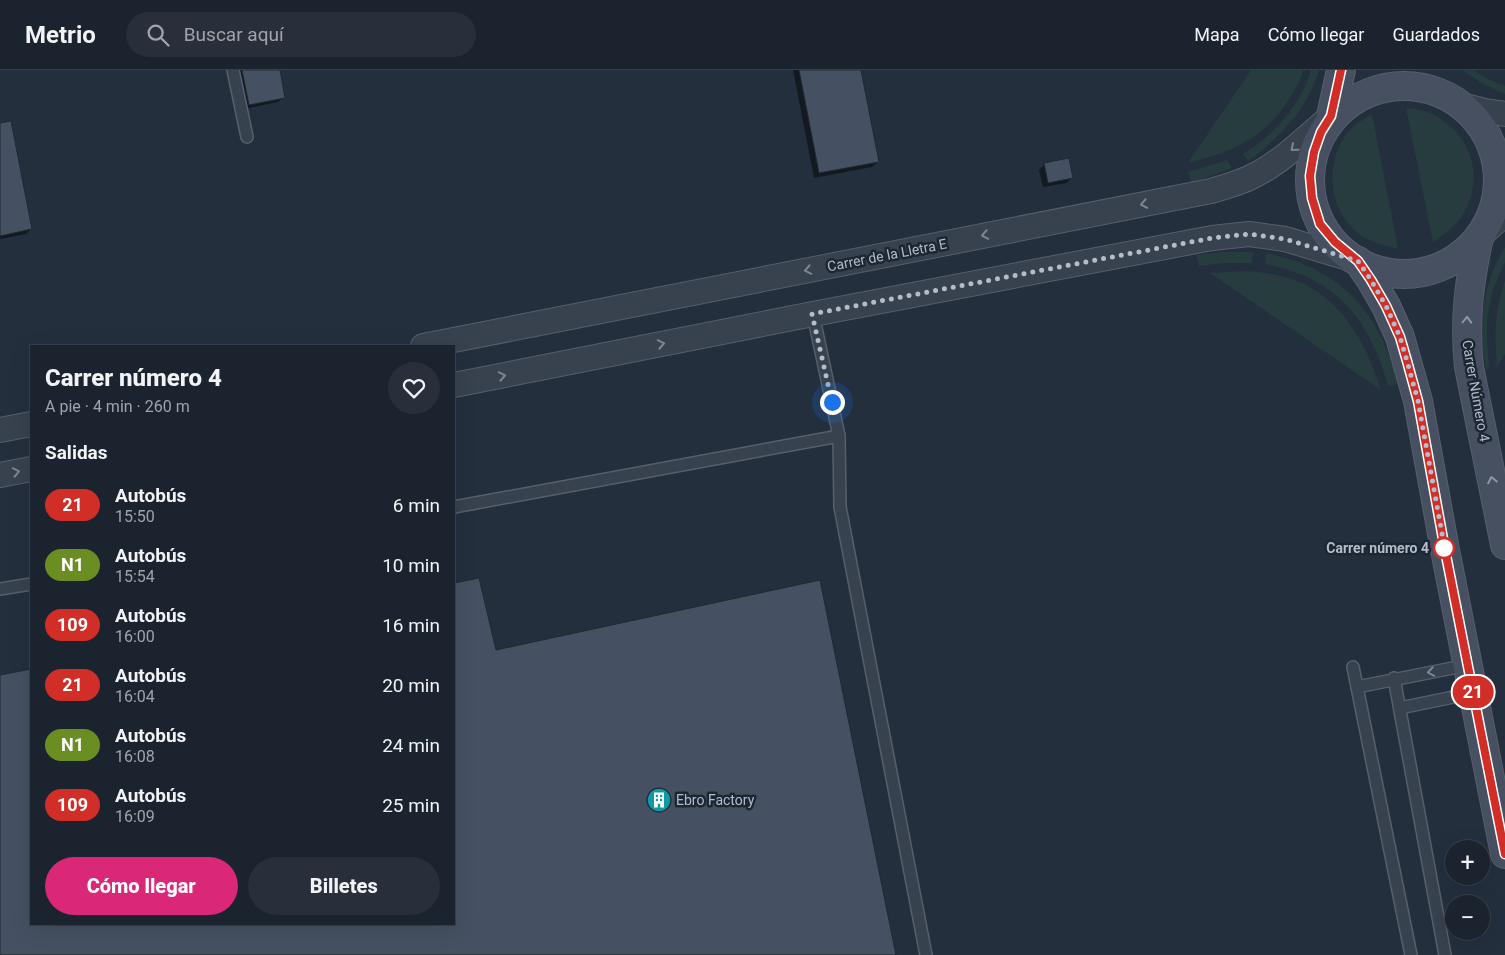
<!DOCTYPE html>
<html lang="es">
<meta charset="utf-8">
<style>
body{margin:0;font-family:Roboto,sans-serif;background:#282f3a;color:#f1f3f6;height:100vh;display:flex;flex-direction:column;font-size:19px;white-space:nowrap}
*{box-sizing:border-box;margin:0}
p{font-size:16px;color:#a0a4aa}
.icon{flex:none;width:28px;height:28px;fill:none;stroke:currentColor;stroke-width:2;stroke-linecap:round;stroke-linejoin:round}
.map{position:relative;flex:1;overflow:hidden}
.details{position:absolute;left:30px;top:275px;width:425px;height:580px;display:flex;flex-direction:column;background:#1b232e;border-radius:0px;box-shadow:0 5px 20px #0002,0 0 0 1px #39404a}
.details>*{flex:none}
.badge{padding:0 10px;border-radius:16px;font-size:18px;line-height:32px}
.controls{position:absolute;left:1445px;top:770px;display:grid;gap:10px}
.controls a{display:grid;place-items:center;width:45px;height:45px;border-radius:50%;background:#1b232e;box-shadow:0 5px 20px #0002,0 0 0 1px #39404a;font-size:25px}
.you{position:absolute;width:25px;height:25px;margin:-12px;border:4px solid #fff;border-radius:50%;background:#1a73e8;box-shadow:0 0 0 8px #1a73e833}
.map>.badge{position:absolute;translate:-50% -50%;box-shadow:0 0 0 2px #fff}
h2{padding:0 15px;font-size:19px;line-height:45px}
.round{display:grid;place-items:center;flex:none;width:52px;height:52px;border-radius:26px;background:#282f3a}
.headline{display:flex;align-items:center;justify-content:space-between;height:85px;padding:0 15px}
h1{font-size:24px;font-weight:800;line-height:38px}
.cta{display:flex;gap:10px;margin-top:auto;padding:10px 15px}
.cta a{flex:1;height:58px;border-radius:30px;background:#db2777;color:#fff;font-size:20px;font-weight:800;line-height:58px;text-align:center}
.cta a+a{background:#282f3a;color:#f1f3f6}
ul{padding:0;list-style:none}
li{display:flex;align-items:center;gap:15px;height:60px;padding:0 15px}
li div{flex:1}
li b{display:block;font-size:19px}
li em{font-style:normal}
li .badge{min-width:55px;font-weight:700;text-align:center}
header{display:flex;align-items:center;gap:30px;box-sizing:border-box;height:70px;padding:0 25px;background:#1b232e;border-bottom:1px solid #39404a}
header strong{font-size:24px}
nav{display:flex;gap:28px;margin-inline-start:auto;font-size:18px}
.search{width:350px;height:45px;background:#282f3a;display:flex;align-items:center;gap:12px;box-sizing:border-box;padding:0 18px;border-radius:28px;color:#a0a4aa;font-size:19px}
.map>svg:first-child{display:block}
</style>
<header>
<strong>Metrio</strong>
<div class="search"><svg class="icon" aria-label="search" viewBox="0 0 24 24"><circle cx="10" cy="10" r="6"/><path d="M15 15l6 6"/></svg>Buscar aquí</div>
<nav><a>Mapa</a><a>Cómo llegar</a><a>Guardados</a></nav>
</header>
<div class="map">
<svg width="1505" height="885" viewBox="0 0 1505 885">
<rect width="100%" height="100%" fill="#242f3e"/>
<!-- green -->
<g fill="#263c3f">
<path d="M1251 0H1303C1301 10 1295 19 1290 28 1265 68 1232 82 1188 93Z"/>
<path d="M1311 0H1319C1306 41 1282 66 1248 91L1243 84C1274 65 1301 35 1311 0Z"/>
<polygon points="1463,0 1474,0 1486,8 1505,16 1505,24 1483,14"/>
<path d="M1406 38C1416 39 1427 41 1436 46 1472 66 1484 107 1464 143 1456 156 1445 164 1433 172Z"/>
<path d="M1372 44 1398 179C1387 176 1375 174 1365 168 1330 147 1323 98 1345 66 1352 56 1362 50 1372 44Z"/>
<polygon points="1227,90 1232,98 1191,113 1188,102"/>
<path d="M1505 177V192L1493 219 1487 250V269L1489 298 1486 299C1478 258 1482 213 1505 177Z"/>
<polygon points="1224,182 1253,182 1252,193 1225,193 1199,196 1196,185"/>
<path d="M1266 183C1340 198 1380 241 1398 314L1388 316C1370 249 1335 207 1265 194Z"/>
<path d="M1246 201C1258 202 1269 203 1281 206 1337 219 1365 269 1381 320L1210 203Z"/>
<path d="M1505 210V284L1497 297C1494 264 1495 241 1505 210Z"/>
</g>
<!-- shadow -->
<g fill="#0007">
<polygon points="236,0 278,0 284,27 278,32 244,39"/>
<polygon points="793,0 860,0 878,92 872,97 814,108"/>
<polygon points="0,54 31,159 26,164 0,169"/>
<polygon points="1045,94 1072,107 1067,113 1043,117 1039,100"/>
<polygon points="478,510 495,581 895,885 0,885 0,607 31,600 31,854 454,854 454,515"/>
</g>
<!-- building -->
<g fill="#455162" stroke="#1f2835">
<polygon points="242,0 280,0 285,28 249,35"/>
<polygon points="799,0 861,0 879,92 819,103"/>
<polygon points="11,51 32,159 0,166 0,53"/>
<polygon points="1069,88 1073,108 1048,113 1044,93"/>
<polygon points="479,508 496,580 820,510 896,885 0,885 0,605 31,599 31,854 454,854 454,513"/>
</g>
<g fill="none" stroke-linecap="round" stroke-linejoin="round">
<!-- lane casing -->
<g stroke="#565f6c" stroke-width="14">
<g id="lane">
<polyline points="233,0 247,67"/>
<polyline points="813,244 839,366 840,437 926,885"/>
<polyline points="454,437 839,366"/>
<polyline points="0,519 31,514"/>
<polyline points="1353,597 1411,885"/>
<polyline points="1394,608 1445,885"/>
<polyline points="1357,617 1468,595"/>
<polyline points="1400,638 1473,623"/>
</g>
</g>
<!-- street casing -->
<g stroke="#565f6c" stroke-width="26">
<g id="street">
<polyline points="1462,35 1485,41 1505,44"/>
<polyline points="1479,167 1505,144"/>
<path d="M423 276 1211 121C1225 117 1239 113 1251 107 1278 95 1308 66 1331 46"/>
<polyline points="454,315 813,244 1212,168 1249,164 1285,169 1358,191"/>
<polyline points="0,360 31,354"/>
<polyline points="0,405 31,399"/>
</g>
</g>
<!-- secondary casing -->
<g stroke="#565f6c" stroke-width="30">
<g id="secondary">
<circle cx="1404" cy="110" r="94"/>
<polyline points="1331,46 1341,0"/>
<path d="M1479 167C1469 213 1464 250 1469 297L1505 475"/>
<polyline points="1358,191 1371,210 1386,236 1400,267 1418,331 1445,480 1505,784"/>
</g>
</g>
<!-- lane -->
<use href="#lane" stroke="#38414e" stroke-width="11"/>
<!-- street -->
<use href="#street" stroke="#38414e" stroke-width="24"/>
<!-- secondary -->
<use href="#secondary" stroke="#465061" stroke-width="28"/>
</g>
<!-- one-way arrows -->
<defs><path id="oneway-chevron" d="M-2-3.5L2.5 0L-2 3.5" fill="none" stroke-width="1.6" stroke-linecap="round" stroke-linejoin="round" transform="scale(1.25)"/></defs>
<g stroke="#7c8592">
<use href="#oneway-chevron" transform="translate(1294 78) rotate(139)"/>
<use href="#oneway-chevron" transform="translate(1144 134) rotate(169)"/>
<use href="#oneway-chevron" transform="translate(985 165) rotate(169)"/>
<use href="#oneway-chevron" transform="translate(808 200) rotate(169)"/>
<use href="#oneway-chevron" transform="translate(661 274) rotate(-11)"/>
<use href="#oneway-chevron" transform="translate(502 306) rotate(-11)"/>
<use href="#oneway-chevron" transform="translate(16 402) rotate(-11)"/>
<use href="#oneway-chevron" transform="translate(1431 602) rotate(170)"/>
</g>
<g stroke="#8e96a5">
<use href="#oneway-chevron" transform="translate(1467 250) rotate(-88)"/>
<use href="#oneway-chevron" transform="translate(1492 410) rotate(-101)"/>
</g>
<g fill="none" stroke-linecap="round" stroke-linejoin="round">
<!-- line casing -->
<g stroke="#fff" stroke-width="11">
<polyline id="line" points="1341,0 1331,46 1321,62 1314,82 1310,106 1312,128 1320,154 1335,172 1358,191 1371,210 1386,236 1400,267 1407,291 1418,331 1445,480 1505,784"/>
</g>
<!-- line -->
<use href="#line" stroke="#d02e26" stroke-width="8"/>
<!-- walk -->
<polyline stroke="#b4bcc9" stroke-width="5" stroke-dasharray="0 9" points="832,332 812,244 1212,168 1249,164 1285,169 1358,191 1371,210 1386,236 1400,267 1407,291 1418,331 1445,480 1444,478"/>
</g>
<!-- icons -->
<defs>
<g id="building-disc" transform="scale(1.25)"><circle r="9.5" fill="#0f9aa8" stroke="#1d2633"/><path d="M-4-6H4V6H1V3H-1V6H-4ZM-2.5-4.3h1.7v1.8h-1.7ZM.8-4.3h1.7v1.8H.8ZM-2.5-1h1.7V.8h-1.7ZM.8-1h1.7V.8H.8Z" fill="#fff"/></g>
</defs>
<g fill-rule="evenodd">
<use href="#building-disc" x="659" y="730"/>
</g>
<!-- markers -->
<circle fill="#fff" stroke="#d02e26" stroke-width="2.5" cx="1444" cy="478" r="10"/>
<g text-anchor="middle" stroke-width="5" stroke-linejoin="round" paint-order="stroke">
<!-- street labels -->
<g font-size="14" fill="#b4bcc9" stroke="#1d2633">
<text transform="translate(887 185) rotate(-11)" y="5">Carrer de la Lletra E</text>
<text transform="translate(1476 321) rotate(80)" y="5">Carrer Número 4</text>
</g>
<!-- stop labels -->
<g font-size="14" font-weight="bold" fill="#b4bcc9" stroke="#1d2633" text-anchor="end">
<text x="1429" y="483">Carrer número 4</text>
</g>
<!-- poi labels -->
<g font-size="14" fill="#b4bcc9" stroke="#1d2633" text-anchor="start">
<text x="676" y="735">Ebro Factory</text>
</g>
</g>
</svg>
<div class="controls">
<a>+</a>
<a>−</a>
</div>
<div class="you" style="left:832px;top:332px"></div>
<b class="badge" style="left:1473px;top:622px;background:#d02e26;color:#fff">21</b>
<section class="details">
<div class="headline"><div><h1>Carrer número 4</h1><p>A pie · 4 min · 260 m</p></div><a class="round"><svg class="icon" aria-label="heart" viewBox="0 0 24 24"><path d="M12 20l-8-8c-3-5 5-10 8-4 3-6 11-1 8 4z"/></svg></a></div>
<h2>Salidas</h2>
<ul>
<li><span class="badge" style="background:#d02e26;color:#fff">21</span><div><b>Autobús</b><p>15:50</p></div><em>6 min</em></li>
<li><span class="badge" style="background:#6b8e23;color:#fff">N1</span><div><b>Autobús</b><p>15:54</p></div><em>10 min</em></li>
<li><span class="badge" style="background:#d02e26;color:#fff">109</span><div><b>Autobús</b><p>16:00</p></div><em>16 min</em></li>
<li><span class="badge" style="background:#d02e26;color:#fff">21</span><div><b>Autobús</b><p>16:04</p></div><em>20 min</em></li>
<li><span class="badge" style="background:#6b8e23;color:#fff">N1</span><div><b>Autobús</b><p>16:08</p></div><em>24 min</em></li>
<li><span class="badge" style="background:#d02e26;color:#fff">109</span><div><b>Autobús</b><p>16:09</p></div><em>25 min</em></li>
</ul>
<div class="cta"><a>Cómo llegar</a><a>Billetes</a></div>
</section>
</div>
